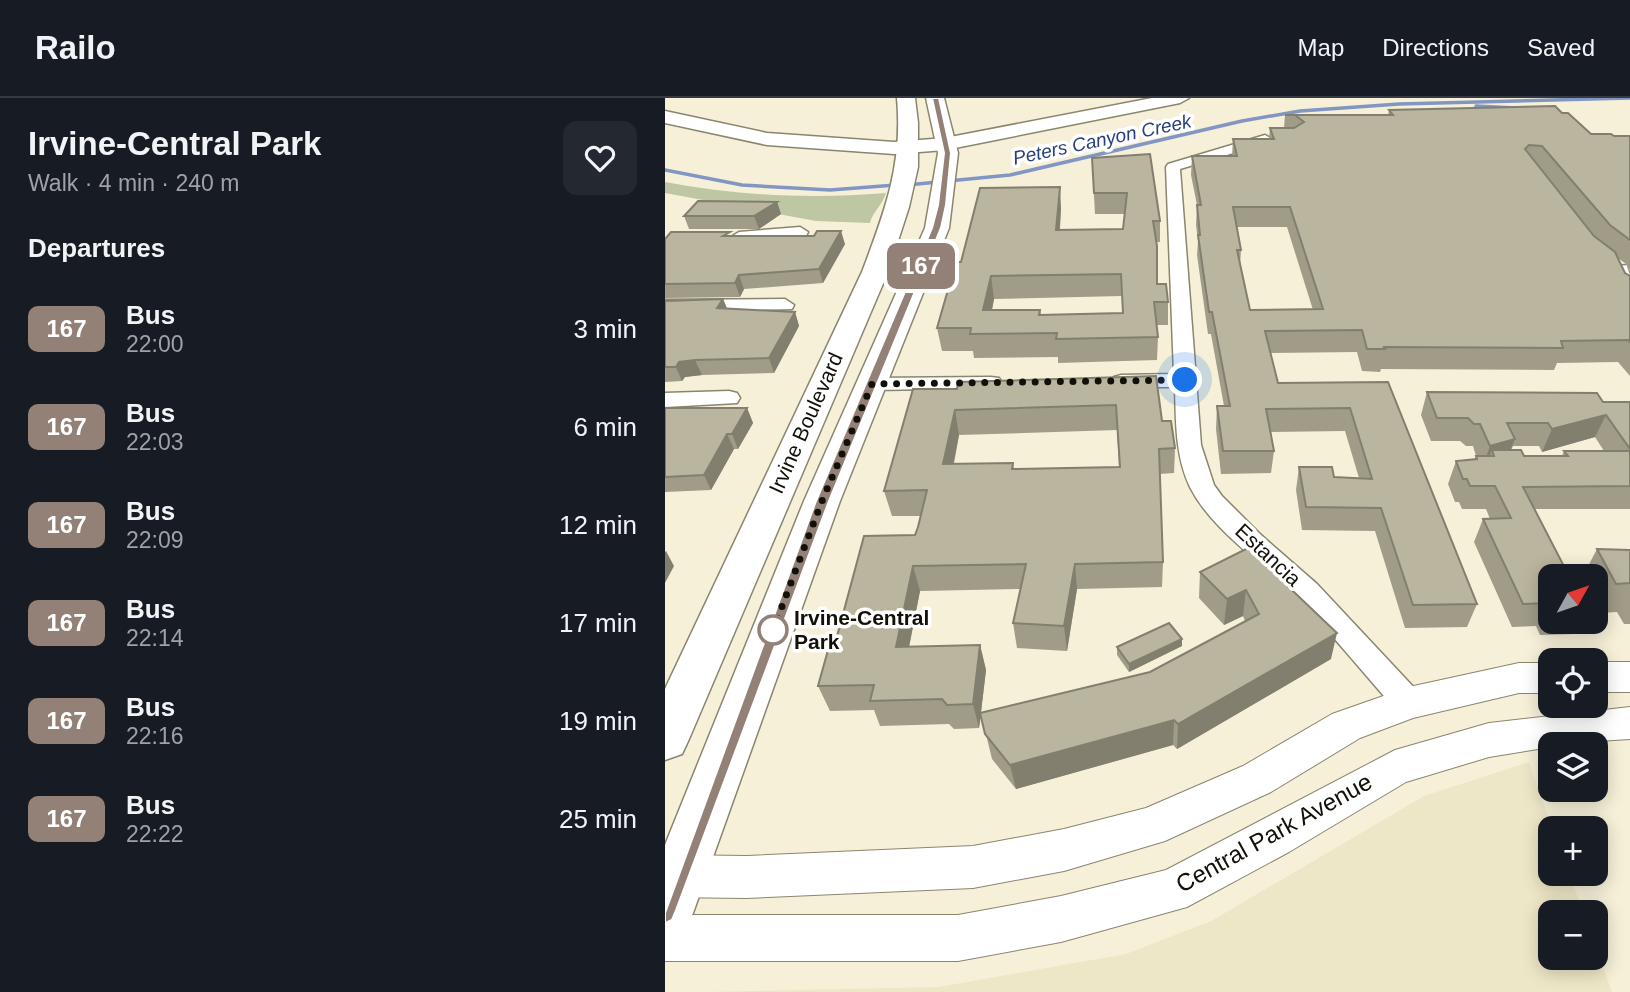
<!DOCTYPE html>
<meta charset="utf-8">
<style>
body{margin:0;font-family:Helvetica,sans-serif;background:#242831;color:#f1f3f6;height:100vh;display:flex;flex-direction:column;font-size:26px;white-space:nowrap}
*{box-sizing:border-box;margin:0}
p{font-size:23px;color:#9ea1a6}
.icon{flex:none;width:38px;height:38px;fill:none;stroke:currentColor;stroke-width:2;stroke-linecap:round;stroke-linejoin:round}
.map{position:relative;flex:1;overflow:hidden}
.side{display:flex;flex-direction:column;background:#171b24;width:665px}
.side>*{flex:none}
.badge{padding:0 14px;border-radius:10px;font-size:24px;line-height:46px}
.needle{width:46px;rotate:50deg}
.controls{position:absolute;left:873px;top:466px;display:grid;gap:14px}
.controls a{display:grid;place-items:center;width:70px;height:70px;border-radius:14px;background:#171b24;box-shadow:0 4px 18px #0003;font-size:35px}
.you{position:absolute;width:35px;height:35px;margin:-18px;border:5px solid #fff;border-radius:50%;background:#1a73e8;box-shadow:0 0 0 10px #1a73e833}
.map>.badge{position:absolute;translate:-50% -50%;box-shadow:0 0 0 4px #fff}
h2{padding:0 28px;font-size:26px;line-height:63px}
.round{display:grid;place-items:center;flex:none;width:74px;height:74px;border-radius:14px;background:#242831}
.summary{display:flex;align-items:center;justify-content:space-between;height:119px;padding:0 28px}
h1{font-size:33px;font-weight:700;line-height:52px}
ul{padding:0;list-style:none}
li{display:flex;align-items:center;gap:21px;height:98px;padding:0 28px}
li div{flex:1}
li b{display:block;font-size:26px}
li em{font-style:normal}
li .badge{min-width:77px;font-weight:700;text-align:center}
header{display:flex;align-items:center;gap:42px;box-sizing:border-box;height:98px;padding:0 35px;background:#171b24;border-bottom:2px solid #363941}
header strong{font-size:33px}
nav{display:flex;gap:38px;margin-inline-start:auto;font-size:24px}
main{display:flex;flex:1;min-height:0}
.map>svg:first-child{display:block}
</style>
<header>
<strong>Railo</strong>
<nav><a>Map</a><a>Directions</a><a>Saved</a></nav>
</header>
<main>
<section class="side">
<div class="summary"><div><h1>Irvine-Central Park</h1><p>Walk · 4 min · 240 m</p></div><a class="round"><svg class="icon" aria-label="heart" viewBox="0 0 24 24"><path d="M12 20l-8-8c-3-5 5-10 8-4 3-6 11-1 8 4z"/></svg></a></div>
<h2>Departures</h2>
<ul>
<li><span class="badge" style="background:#938177;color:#fff">167</span><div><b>Bus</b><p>22:00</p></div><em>3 min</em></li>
<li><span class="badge" style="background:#938177;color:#fff">167</span><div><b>Bus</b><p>22:03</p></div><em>6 min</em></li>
<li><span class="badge" style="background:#938177;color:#fff">167</span><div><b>Bus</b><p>22:09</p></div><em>12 min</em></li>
<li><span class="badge" style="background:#938177;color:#fff">167</span><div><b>Bus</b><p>22:14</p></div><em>17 min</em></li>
<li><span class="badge" style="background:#938177;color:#fff">167</span><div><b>Bus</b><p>22:16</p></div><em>19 min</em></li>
<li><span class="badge" style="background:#938177;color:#fff">167</span><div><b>Bus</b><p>22:22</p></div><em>25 min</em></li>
</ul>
</section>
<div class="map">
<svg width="965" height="894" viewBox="0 0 965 894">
<rect width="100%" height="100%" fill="#f6f0d8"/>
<!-- built -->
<polygon fill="#eee7c7" points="864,664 887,730 886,775 904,775 918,814 886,814 886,859 931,859 931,851 947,894 37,894 273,889 461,856 546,823 759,698"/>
<!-- green -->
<path fill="#bec6a3" d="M0 84C72 98 147 101 221 95 217 108 208 113 205 125L151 123 0 95Z"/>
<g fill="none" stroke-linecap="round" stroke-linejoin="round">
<!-- stream -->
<g stroke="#8196c3" stroke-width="3.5">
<polyline points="811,8 850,10"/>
<polyline points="0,72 77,87 165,92 231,87"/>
<polyline points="242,87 345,77 577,23 635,13 734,6 965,0"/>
</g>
<!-- minor casing -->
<g stroke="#8a856f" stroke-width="3">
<g id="minor">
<path d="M600 37 607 41 605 44 515 71 536 347 549 387 557 398 596 437 652 486 755 596 760 605 755 614 744 618 733 614C700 577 668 537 633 501 600 466 547 433 525 389 510 358 511 322 510 289H456L449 287 445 283 449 279 456 277 509 276 501 69 503 66Z"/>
<polygon points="135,129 143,134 141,138 74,144 66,139 74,134"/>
<polygon points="965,167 965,177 947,176 944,172 947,168"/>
<polygon points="120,201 129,207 127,211 0,214 0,202"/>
<polygon points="326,279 334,280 337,285 334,290 207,292 199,291 196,286 199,281 207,280"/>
<polygon points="64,293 72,295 75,300 72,305 0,309 0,295"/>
</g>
</g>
<!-- tertiary casing -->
<g stroke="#8a856f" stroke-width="2">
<g id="tertiary">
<rect x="931" y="564" width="34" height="30"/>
<polygon points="854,565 886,565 886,595 854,595 748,620 695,640 606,694 500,743 399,773 308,790 82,800 0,799 0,757 82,758 308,748 399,731 481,710 578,668 667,616 744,589"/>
<polygon points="965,609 965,641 886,646 886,649 824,659 741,684 624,754 522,809 396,844 293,863 0,863 0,817 293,817 396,798 501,772 730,652 824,625"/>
</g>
</g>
<!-- primary casing -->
<g stroke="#8a856f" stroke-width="3">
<g id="primary">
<path d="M232 0H250L253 25V69L244 109 223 174 24 641 17 656 0 662V591L197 174C220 113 238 66 232 0Z"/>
<polygon points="261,0 279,0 293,55 284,130 175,403 28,815 19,834 0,843 0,747 139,403 260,130 273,55"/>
</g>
</g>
<!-- motorway casing -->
<g stroke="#8a856f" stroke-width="3">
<polygon id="motorway" points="487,0 524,0 515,5 280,52 229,56 102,47 0,25 0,13 102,35 229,44 280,40"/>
</g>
<!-- minor -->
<use href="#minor" fill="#fff" fill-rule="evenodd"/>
<!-- tertiary -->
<use href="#tertiary" fill="#fff" fill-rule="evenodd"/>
<!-- primary -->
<use href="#primary" fill="#fff" fill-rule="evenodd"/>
<!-- motorway -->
<use href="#motorway" fill="#fff" fill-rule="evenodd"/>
</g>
<!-- wall -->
<g fill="#a09c88" fill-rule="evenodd">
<path d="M724 12 897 15 926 36 949 38H965V177L961 166 953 160 960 175 965 178V278L953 264 892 265 889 272 716 271 715 274 697 273 692 254 605 255 613 285 723 284 812 506 802 529 740 530 710 433 637 432 631 392 634 369 669 379 694 380 680 333 606 334 609 353 606 375 556 376 551 331 552 308H559L546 236H543L532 157 533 143 531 127 532 107 526 77 527 58H567L568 41H604L605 30H619L620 17H723ZM905 107 931 140 929 138ZM572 129H622L648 212H585L575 167 576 152Z"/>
<path d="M427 60 495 123V144H491L492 186 503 204V227H491L493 239 492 262 393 265V259L309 260 308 253H277L272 230 296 164 396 110 395 132 458 131 460 116H430ZM457 198 458 215 376 217 375 212H327L329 201Z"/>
<polygon points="112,104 116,116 94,131 24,131 19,118"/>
<polygon points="66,138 180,146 158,185 79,191 75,199 0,200 0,141"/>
<polygon points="58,201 62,211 130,214 134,228 109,275 37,277 20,279 17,283 0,284 0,203"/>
<path d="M491 278 497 323 510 350 509 375 494 376 498 464 497 489 412 491 402 553 352 550 348 525 356 491 255 493 244 549 315 547 321 572 316 615 485 574 580 523 578 518 559 527 534 500 535 474 583 450 666 561 512 651 508 647 351 691 327 661 316 616 314 630 289 631 284 626 215 628 209 612 165 613 153 588 171 542 250 437 253 429 256 418H227L219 393 292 291ZM452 332 454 369 349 371 348 365 289 366 294 337Z"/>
<path d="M762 294 938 304H965V411H870L886 478V523H916L909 536 875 537 871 528 847 529 809 444 818 421H825L821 411H797L794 404H790L783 386 791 363 810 361 811 358 808 348H801L795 343H766L756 317ZM930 339 939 353H899L897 358H859L846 352 848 348H874L877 354Z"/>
<polygon points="0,310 82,310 88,325 73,351 69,351 46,392 0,394"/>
<polygon points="932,451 965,452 965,526 959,526 952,514 935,515 931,508 931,478 918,478"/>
<polygon points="517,548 464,574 452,557 452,549"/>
</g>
<!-- shaded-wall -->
<g fill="#827f6f">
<polygon points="395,89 396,110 393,154 391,132"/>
<polygon points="112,104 116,116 94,131 89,118"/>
<polygon points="176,133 180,146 158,185 154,171"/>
<polygon points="74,177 79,191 75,199 70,185"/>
<polygon points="326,178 329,201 322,236 318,212"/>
<polygon points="58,201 64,215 52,210"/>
<polygon points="130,214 134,228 109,275 104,260"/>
<polygon points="30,262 37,277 20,279 17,283 11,269 14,264"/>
<polygon points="82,310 88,325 73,351 67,336"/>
<polygon points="290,312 294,337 283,391 278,366"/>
<polygon points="941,317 930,339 877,354 887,331"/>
<polygon points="62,336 69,351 46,392 39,377"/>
<polygon points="850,341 841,364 829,358 827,352 820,370 817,371 825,348"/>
<polygon points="1,453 9,468 0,485 0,454"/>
<polygon points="410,466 412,491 402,553 399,528"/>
<polygon points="248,468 255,493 239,574 231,549"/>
<polygon points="581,492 578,518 559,527 562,501"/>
<polygon points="672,535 666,561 512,651 513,626"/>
<polygon points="517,541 517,548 464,574 464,566"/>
<polygon points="315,547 321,572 314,630 308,606"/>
<polygon points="509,622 508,647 351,691 345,667"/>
</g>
<!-- building -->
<g fill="#bab59e" stroke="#827f6f" stroke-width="2" fill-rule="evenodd">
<path d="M890 8 897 15H903L926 36H946L949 38H965V142L945 127 877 48 864 47 860 51 929 138 950 154 960 175 965 178V244L963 242 896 243 898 250 719 249 720 251H702L697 232 600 233 613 285 723 284 812 506 748 507 716 410 641 409 634 369H667L669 379 707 381 685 310 601 311 609 353H558L552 308H565L547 214H544L533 137H535L532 107H536L527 58H572L568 41H609L605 30H629L639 24 630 17H620H728L724 12ZM568 109H625L658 211 585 212 572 152H576Z"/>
<path d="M485 56 495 123H488L492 148V186H501L503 204H489L493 239 391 241 392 235 305 236 306 230H272L291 164H296L315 90 395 89 391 132 458 131 462 95H429L427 60ZM456 176 458 215 374 217 375 212H318L326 178Z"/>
<polygon points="33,103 112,104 89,118 19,118"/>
<polygon points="152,133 176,133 154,171 74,177 70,185 0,186 0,141 6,134 65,134 58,138 149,138"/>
<polygon points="58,201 52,210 130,214 104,260 30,262 14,264 11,269 0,269 0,203"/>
<path d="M491 278 497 323H506L510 350 494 351 498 464 410 466 399 528 348 525 361 466 248 468 231 549 315 547 308 606 282 607 277 601 205 603 209 587 153 588 165 545 171 542 199 438 250 437 253 429 262 392 219 393 248 291H292L293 284ZM451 307 455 369 347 371 348 365 278 366 290 312Z"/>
<polygon points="762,294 932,295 938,304 965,304 965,351 941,317 887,331 883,325 842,325 850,341 825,348 815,326 809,326 803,320 772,320"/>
<polygon points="0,310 82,310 67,336 62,336 39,377 0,379"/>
<polygon points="827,352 856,352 859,358 903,358 899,353 965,353 965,388 858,389 904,478 886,478 886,511 883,505 858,506 818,421 846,420 830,388 805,388 802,381 798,381 791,363 812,361 811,358 829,358"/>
<polygon points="583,450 672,535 513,626 509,622 345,667 320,636 315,615 485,574 594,516 581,492 562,501 535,474"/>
<polygon points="932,451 965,452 965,485 951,486"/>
<polygon points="504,525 517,541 464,566 452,549"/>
</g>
<!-- line -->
<polygon fill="#938177" stroke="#fff" stroke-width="2" points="267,0 274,0 286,55 281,107 276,130 164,403 10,815 7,822 0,825 0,815 151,403 267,130 273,107 279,55"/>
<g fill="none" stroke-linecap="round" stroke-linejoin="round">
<!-- walk -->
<polyline stroke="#121008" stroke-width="7" stroke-dasharray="0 12.6" points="108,532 157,403 207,286 520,282"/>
</g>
<!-- markers -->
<circle fill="#fff" stroke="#938177" stroke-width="3.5" cx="108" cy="532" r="14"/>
<g text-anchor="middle" stroke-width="7" stroke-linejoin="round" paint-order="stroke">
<!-- far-water labels -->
<g font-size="19" font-style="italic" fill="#28407a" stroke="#fff">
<text transform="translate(437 41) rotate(-12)" y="7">Peters Canyon Creek</text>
</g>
<!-- street labels -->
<g font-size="21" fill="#121008" stroke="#fff">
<text transform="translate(141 325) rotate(-66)" y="7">Irvine Boulevard</text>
<text transform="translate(603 457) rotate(43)" y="7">Estancia</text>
</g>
<!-- stop labels -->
<g font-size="21" font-weight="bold" fill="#121008" stroke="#fff" text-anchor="start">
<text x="129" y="527">Irvine-Central<tspan x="129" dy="24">Park</tspan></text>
</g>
<!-- near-street labels -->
<g font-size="24" fill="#121008" stroke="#fff">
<text transform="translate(609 735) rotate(-29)" y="8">Central Park Avenue</text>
</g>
</g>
</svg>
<div class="controls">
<a><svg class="needle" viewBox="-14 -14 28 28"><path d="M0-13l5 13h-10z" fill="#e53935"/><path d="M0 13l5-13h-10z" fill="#9ea1a6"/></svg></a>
<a><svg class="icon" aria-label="locate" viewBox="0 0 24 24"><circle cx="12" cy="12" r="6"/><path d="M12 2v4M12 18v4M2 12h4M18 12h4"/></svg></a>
<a><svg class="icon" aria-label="layers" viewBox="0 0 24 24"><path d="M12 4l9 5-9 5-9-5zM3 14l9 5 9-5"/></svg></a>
<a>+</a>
<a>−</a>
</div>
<div class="you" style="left:520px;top:282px"></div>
<b class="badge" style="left:256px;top:168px;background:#938177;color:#fff">167</b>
</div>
</main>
